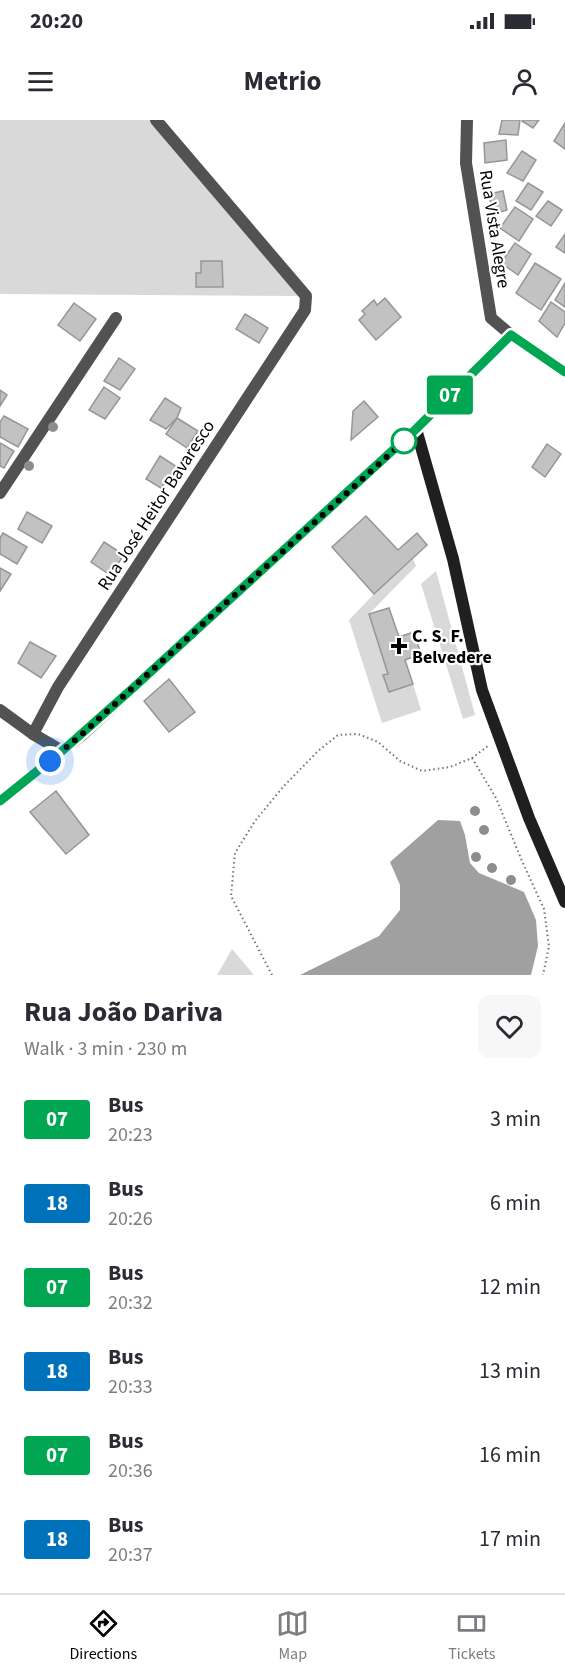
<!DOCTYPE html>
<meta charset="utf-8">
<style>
body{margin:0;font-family:"Source Sans 3",sans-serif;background:#f7f7f7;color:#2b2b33;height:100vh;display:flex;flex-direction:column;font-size:22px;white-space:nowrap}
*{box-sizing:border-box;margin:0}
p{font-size:20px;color:#7c7c81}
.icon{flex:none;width:33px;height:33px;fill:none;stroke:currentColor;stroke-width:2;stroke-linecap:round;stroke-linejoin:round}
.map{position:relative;height:855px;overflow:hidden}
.side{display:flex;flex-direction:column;background:#fff;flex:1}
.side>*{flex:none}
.badge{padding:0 12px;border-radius:4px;font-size:21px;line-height:39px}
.you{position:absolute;width:30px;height:30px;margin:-15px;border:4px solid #fff;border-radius:50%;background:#1a73e8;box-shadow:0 0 0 9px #1a73e833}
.map>.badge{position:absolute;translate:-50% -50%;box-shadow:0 0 0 3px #fff}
.round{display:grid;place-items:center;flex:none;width:63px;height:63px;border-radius:12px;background:#f7f7f7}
.overview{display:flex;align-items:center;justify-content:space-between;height:102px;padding:0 24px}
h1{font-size:28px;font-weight:700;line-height:45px}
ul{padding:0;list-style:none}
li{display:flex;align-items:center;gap:18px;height:84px;padding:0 24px}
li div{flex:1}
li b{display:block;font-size:22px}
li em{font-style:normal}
li .badge{min-width:66px;font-weight:700;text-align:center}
.status{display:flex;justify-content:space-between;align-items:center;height:42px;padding:0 30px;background:#fff;direction:ltr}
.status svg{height:16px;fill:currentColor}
header{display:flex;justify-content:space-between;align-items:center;height:78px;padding:0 24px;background:#fff;font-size:27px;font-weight:700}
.tabs{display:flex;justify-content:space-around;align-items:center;height:84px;border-top:2px solid #e1e1e2;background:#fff;font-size:16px;color:#7c7c81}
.tabs a{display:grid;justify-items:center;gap:3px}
.tabs .active{color:#000}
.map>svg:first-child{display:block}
</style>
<div class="status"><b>20:20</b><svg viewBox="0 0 49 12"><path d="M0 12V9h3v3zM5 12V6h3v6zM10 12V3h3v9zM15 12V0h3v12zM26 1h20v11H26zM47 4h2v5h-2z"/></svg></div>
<header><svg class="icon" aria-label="menu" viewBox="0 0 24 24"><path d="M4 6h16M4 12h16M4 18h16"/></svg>Metrio<svg class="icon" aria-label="person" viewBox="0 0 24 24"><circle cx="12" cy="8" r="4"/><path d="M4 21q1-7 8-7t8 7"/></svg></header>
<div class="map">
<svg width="565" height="855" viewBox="0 0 565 855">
<rect width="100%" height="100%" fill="#fff"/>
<!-- green -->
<g fill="#d9d9d9">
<polygon points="0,0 156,0 306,176 0,174"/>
<polygon points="413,439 416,446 369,494 388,554 383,556 389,572 413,564 421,590 382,603 349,500 374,474"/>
<polygon points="436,451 475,595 463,599 421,464"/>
<polygon points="232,829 254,855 217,855"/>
</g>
<!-- water -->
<polygon fill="#a0a0a0" points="438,700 460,701 465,715 470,743 479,753 524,772 536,800 538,826 531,855 300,855 379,816 400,790 400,765 390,742"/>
<!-- building -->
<g fill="#c2c2c2" stroke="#969696" stroke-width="1.5">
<polygon points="502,0 520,0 518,15 499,14"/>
<polygon points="523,0 539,0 533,8 522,1"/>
<polygon points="565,3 565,29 554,21"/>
<polygon points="506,20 507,40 485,43 484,23"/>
<polygon points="522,31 536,40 523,61 507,53"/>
<polygon points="528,63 543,72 531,90 516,81"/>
<polygon points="503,71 507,90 493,94 489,74"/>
<polygon points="548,81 562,90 551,106 536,96"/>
<polygon points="515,87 533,99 519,121 500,108"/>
<polygon points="565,114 565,133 556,127"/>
<polygon points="515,123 531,134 518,155 501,143"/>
<polygon points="201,141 222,141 223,167 196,167 196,153 201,153"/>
<polygon points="535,143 561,159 541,190 516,173"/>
<polygon points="565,163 565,187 555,180"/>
<polygon points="385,178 401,197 376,220 359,200 365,194 362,191 374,180 377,185"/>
<polygon points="551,182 565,192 565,203 557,217 539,201"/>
<polygon points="74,183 96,199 80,221 58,205"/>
<polygon points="245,194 268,208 259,223 236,209"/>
<polygon points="119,238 135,249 120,270 104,261"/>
<polygon points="104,267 120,278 105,299 89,290"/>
<polygon points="0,270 7,275 0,286"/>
<polygon points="165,278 181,288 177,298 166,309 150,300"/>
<polygon points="364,281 378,297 351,320 353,291"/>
<polygon points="4,296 28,309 18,327 0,317 0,302"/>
<polygon points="177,298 198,311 187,328 166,314"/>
<polygon points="0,323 14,331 4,348 0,346"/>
<polygon points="547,324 561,334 545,357 532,347"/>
<polygon points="160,336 177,347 161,368 146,359"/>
<polygon points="27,392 52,406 42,423 18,409"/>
<polygon points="366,396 398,430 417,413 427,425 374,474 332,427"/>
<polygon points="3,413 27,427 17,444 0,434 0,418"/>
<polygon points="104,422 124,435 110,455 91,442"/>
<polygon points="0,448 11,454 0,471"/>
<polygon points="389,488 399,517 414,512 421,534 405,540 413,564 389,572 383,555 388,554 369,494"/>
<polygon points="30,522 56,536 41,558 18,543"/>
<polygon points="169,559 195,592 169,612 144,581"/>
<polygon points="56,671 89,715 66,734 30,692"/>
</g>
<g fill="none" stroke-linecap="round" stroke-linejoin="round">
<!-- path -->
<g stroke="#747474" stroke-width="2" stroke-dasharray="1.5 3" stroke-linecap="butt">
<polyline points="472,638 496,678 522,741 544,789 549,826 543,855"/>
<polyline points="272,855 231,776 235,733 255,701 283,667 318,631 338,615 358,614 378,622 400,641 422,651 450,647 472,638 488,626"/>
</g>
<!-- street -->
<g stroke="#525252" stroke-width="12">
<polyline points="467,0 466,43 491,198 511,215"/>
<polyline points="0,373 116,198"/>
<polyline points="0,590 33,614 62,631"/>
<polyline points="33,614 58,567 305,190 306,176 156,0"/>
</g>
<!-- secondary -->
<g stroke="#1f1f1f" stroke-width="12">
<polyline points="416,309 453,439 482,570 529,698 565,782"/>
<polyline points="0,681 82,615 416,309 511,215 565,252"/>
</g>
</g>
<!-- trees -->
<g fill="#8d8d8d">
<circle cx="53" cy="307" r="5"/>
<circle cx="29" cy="346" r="5"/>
<circle cx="475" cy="691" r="5"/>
<circle cx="484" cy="710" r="5"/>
<circle cx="476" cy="737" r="5"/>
<circle cx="492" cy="748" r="5"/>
<circle cx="511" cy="760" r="5"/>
</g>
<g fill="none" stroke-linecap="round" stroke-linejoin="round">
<!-- line casing -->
<g stroke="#fff" stroke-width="14">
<polyline id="line" points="0,681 62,631 133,568 416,309 511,215 565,252"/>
</g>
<!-- line -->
<use href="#line" stroke="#00a651" stroke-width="9"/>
<!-- walk -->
<polyline stroke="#000" stroke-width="6" stroke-dasharray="0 10.8" points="50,641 81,615 404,321"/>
</g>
<!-- markers -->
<circle fill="#fff" stroke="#00a651" stroke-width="3" cx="404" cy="321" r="12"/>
<path fill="#000" stroke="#fff" stroke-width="2" d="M396 517h6v6h6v6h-6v6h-6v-6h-6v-6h6z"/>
<g text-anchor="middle" stroke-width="4.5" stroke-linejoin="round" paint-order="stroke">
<!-- street labels -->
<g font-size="18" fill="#000" stroke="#fff">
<text transform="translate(495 109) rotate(81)" y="6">Rua Vista Alegre</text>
<text transform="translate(156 385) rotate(-57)" y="6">Rua José Heitor Bavaresco</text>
</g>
<!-- poi labels -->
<g font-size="18" font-weight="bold" fill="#000" stroke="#fff" text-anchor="start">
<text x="412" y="522">C. S. F.<tspan x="412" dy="21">Belvedere</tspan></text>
</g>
</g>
</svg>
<div class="you" style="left:50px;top:641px"></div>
<b class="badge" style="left:450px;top:275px;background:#00a651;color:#fff">07</b>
</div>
<section class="side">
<div class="overview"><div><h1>Rua João Dariva</h1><p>Walk · 3 min · 230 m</p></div><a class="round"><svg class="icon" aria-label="heart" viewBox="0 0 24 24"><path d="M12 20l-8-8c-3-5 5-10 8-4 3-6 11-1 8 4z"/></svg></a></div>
<ul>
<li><span class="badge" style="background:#00a651;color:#fff">07</span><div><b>Bus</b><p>20:23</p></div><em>3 min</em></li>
<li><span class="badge" style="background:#0072bc;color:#fff">18</span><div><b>Bus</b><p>20:26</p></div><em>6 min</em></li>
<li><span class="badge" style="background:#00a651;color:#fff">07</span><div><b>Bus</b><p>20:32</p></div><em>12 min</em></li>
<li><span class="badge" style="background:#0072bc;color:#fff">18</span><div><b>Bus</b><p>20:33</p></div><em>13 min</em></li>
<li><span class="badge" style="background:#00a651;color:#fff">07</span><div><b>Bus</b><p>20:36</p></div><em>16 min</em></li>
<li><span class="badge" style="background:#0072bc;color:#fff">18</span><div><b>Bus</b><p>20:37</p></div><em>17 min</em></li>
</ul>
</section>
<nav class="tabs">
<a class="active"><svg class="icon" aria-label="directions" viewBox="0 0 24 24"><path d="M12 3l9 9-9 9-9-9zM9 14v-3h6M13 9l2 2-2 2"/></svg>Directions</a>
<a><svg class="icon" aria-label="map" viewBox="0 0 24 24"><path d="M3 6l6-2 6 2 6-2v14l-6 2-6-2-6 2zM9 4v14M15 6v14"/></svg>Map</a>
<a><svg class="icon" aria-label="tickets" viewBox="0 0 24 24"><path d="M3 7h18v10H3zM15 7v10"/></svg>Tickets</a>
</nav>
